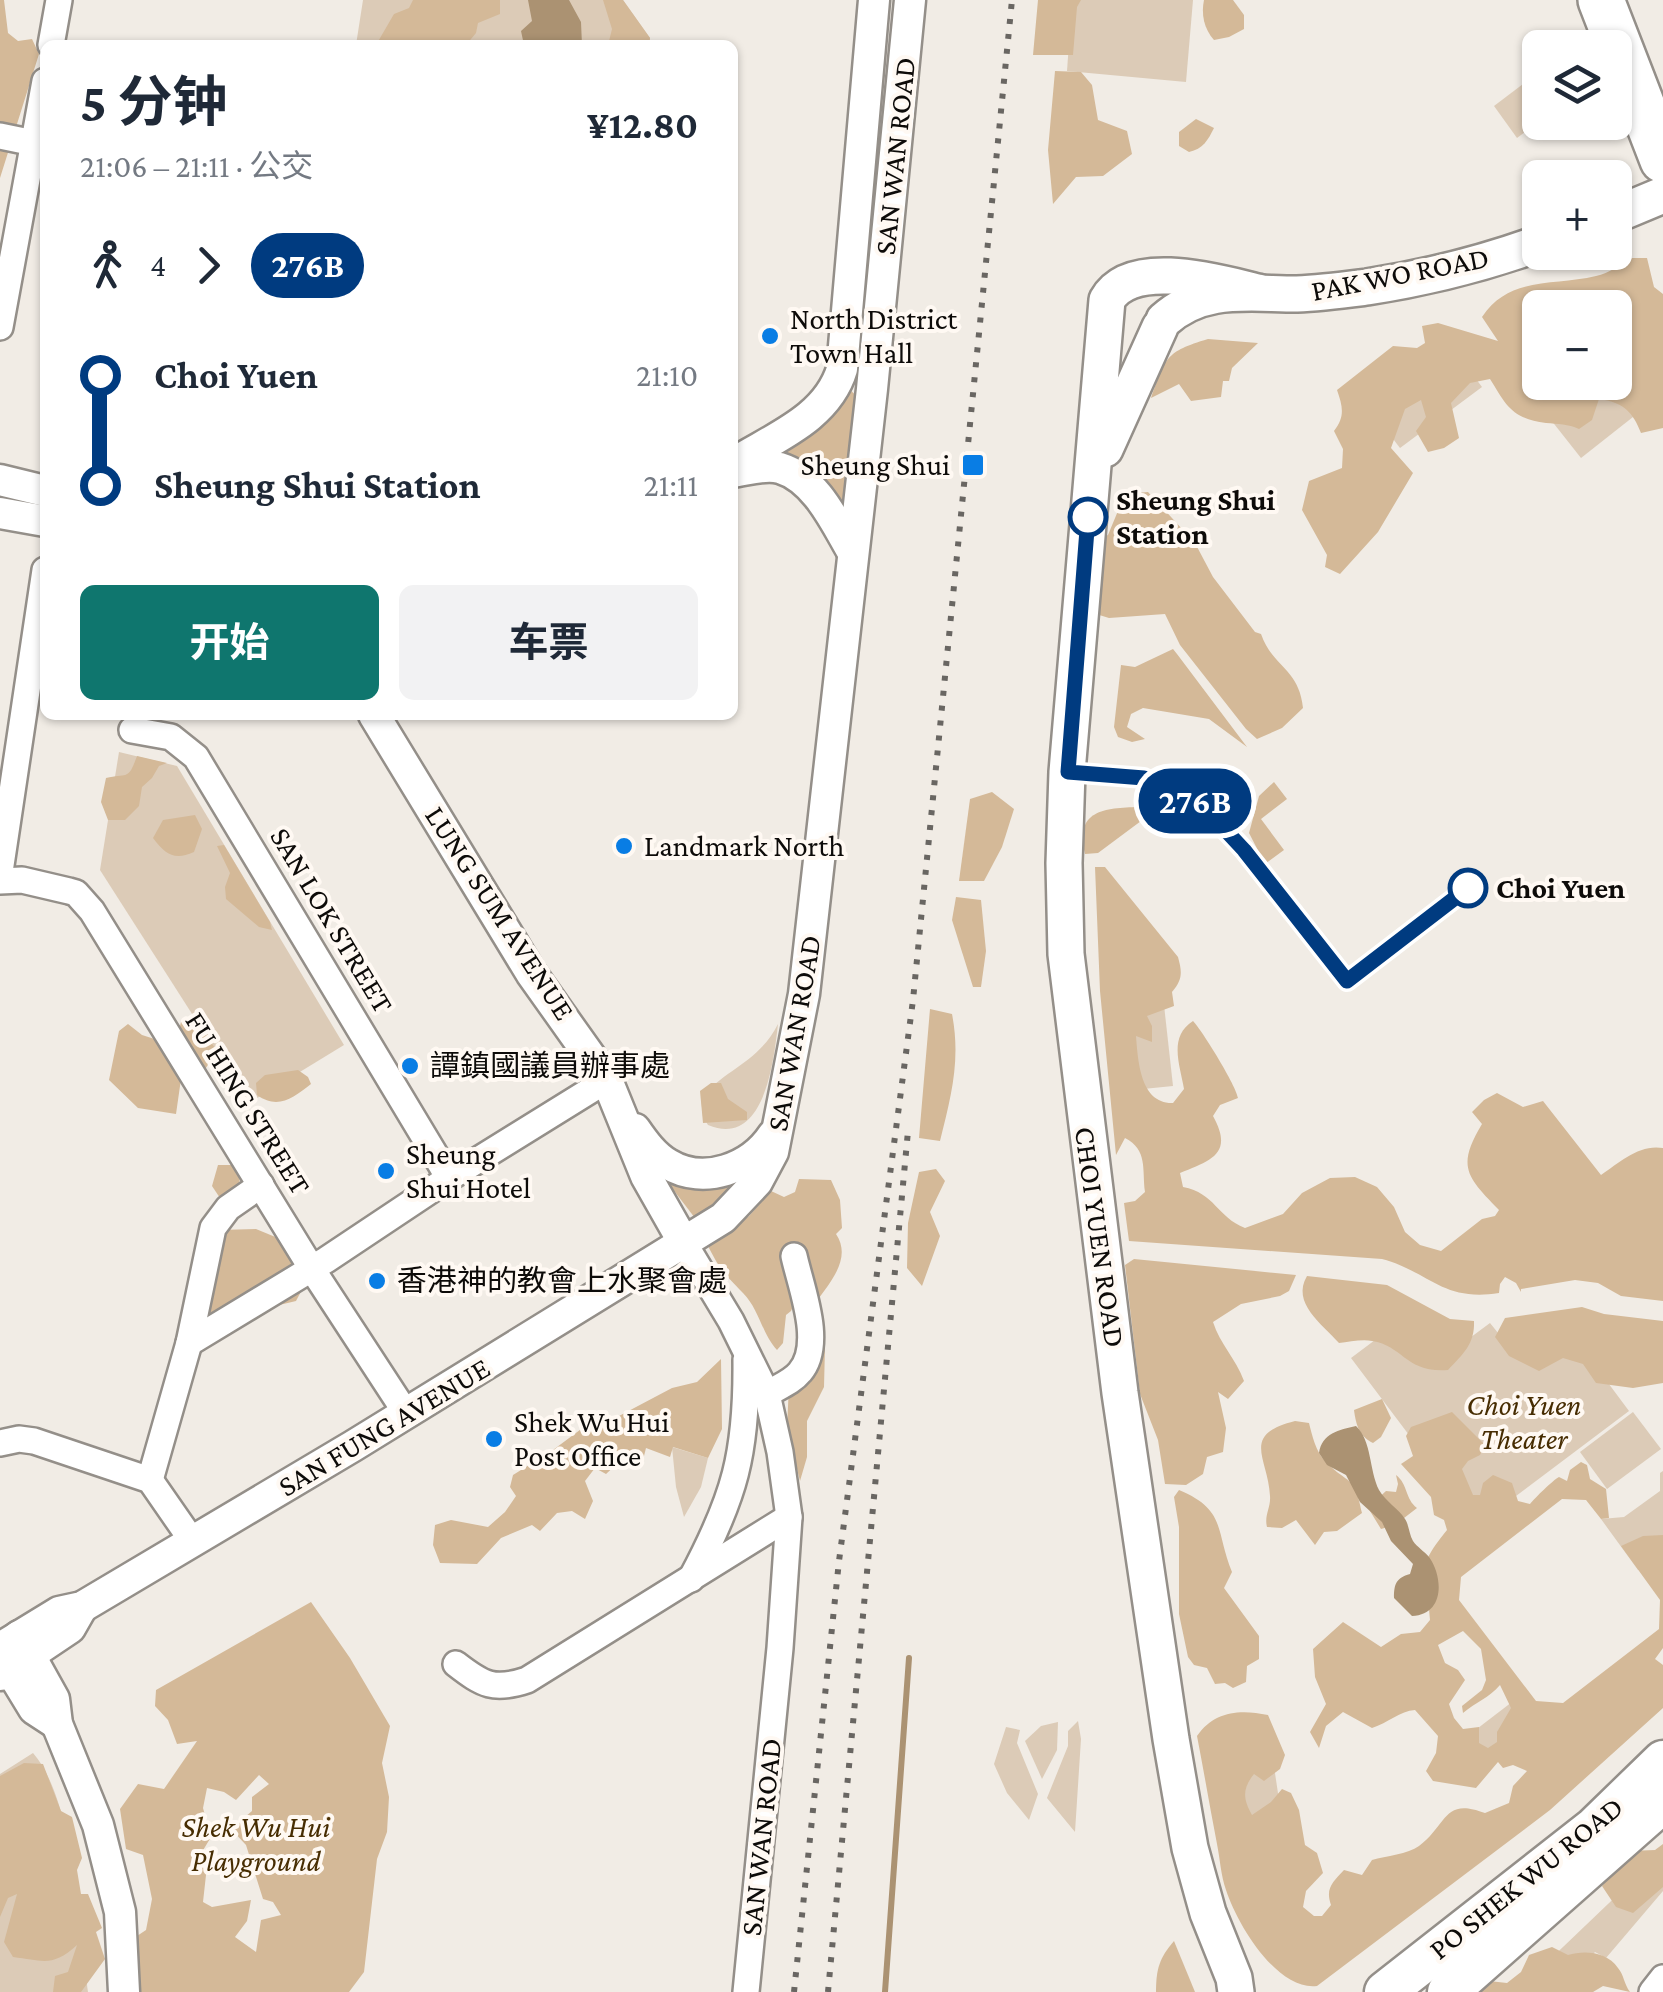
<!DOCTYPE html>
<html lang="zh">
<meta charset="utf-8">
<style>
body{margin:0;font-family:"Crimson Pro","Noto Sans SC",serif;background:#f2f2f3;color:#1f2937;height:100vh;display:flex;flex-direction:column;font-size:38px;white-space:nowrap}
*{box-sizing:border-box;margin:0}
p{font-size:32px;color:#747a83}
.icon{flex:none;width:55px;height:55px;fill:none;stroke:currentColor;stroke-width:2;stroke-linecap:round;stroke-linejoin:round}
.map{position:relative;flex:1;overflow:hidden}
.details{position:absolute;left:40px;top:40px;width:698px;height:680px;display:flex;flex-direction:column;background:#fff;border-radius:15px;box-shadow:0 2px 8px #0004}
.details>*{flex:none}
.badge{padding:0 20px;border-radius:32px;font-size:35px;line-height:65px}
.controls{position:absolute;left:1522px;top:30px;display:grid;gap:20px}
.controls a{display:grid;place-items:center;width:110px;height:110px;border-radius:15px;background:#fff;box-shadow:0 2px 8px #0004;font-size:50px}
.map>.badge{position:absolute;translate:-50% -50%;box-shadow:0 0 0 5px #fff}
.legs{display:flex;align-items:center;gap:15px;height:110px;padding:0 40px;font-size:32px}
.legs p{margin-inline-start:auto}
.summary{display:flex;align-items:center;justify-content:space-between;height:170px;padding:0 40px}
h1{font-size:55px;font-weight:700;line-height:75px}
.primary-button{display:flex;gap:20px;margin-top:auto;padding:20px 40px}
.primary-button a{flex:1;height:115px;border-radius:15px;background:#0f766e;color:#fff;font-size:40px;font-weight:700;line-height:115px;text-align:center}
.primary-button a+a{background:#f2f2f3;color:#1f2937}
ul{padding:0 40px;list-style:none}
li{display:flex;align-items:center;gap:35px;height:110px;font-size:38px}
li i{display:grid;place-items:center;width:15px;height:100%;margin:0 12px;background:currentColor}
li i::after{content:'';width:25px;height:25px;margin:-12px;border:8px solid;border-radius:50%;background:#fff}
li p{margin-inline-start:auto}
li:first-child i{background:linear-gradient(#0000 50%,currentColor 0)}
li:last-child i{background:linear-gradient(currentColor 50%,#0000 0)}
.map>svg:first-child{display:block}
</style>
<div class="map">
<svg width="1663" height="1992" viewBox="0 0 1663 1992">
<rect width="100%" height="100%" fill="#f1ece5"/>
<!-- green -->
<g fill="#dccbb7">
<polygon points="363,0 623,0 650,38 649,45 356,45"/>
<polygon points="1072,0 1193,0 1186,82 1067,71"/>
<polygon points="1540,71 1540,121 1517,138 1494,106"/>
<polygon points="1450,344 1482,387 1400,448 1368,406"/>
<polygon points="1615,382 1652,402 1581,458 1551,420"/>
<polygon points="119,752 177,766 344,1045 249,1103 100,870"/>
<polygon points="1164,1005 1173,1086 1133,1090 1125,1009"/>
<path d="M778 1024C774 1059 765 1149 708 1125L703 1117 701 1098C725 1069 759 1062 778 1024Z"/>
<polygon points="1403,1319 1436,1363 1490,1323 1519,1359 1565,1325 1629,1411 1484,1520 1412,1439 1351,1358"/>
<polygon points="1633,1412 1661,1449 1607,1489 1580,1452"/>
<polygon points="672,1447 708,1458 701,1487 684,1517 676,1487"/>
<polygon points="1663,1471 1663,1562 1638,1570 1601,1519 1624,1517 1660,1491 1660,1473"/>
<polygon points="1512,1702 1532,1729 1485,1764 1465,1738"/>
<polygon points="1078,1721 1081,1739 1075,1832 1047,1798 1068,1746 1068,1731"/>
<polygon points="1058,1722 1057,1750 1042,1779 1025,1741 1041,1726"/>
<polygon points="1006,1727 1020,1730 1017,1743 1038,1794 1029,1820 1007,1793 994,1764"/>
<path d="M33 1753C73 1798 82 1931 88 1992H0V1774Z"/>
<polygon points="1272,1753 1282,1820 1243,1827 1232,1759"/>
<polygon points="1653,1861 1663,1872 1663,1891 1606,1958 1595,1952 1559,1992 1516,1992"/>
</g>
<!-- forest -->
<g fill="#d4b998" fill-rule="evenodd">
<polygon points="0,0 4,0 8,33 18,41 32,39 39,54 0,178"/>
<polygon points="413,0 500,0 500,14 478,23 476,33 466,45 376,45 394,14 409,8"/>
<polygon points="603,0 623,0 650,38 649,45 612,45 609,41 612,29"/>
<polygon points="1038,0 1081,0 1077,7 1073,55 1033,55"/>
<path d="M1204 0H1233L1244 15V29L1229 37 1214 40C1204 29 1201 14 1204 0Z"/>
<polygon points="1055,71 1081,72 1092,85 1098,120 1127,131 1132,154 1103,176 1076,177 1053,204 1048,150"/>
<path d="M1196 119 1214 128C1208 140 1203 149 1189 152L1179 146V132Z"/>
<path d="M1632 258H1647L1654 287 1663 294V428L1641 433C1633 412 1623 402 1599 399L1592 420 1579 429C1568 424 1558 424 1546 423 1511 418 1507 406 1490 379L1470 383 1451 403 1459 438 1444 448 1428 452 1416 431 1426 417 1421 400 1405 409 1391 448 1413 473 1378 532 1340 574 1325 567 1327 555 1302 510 1309 481 1342 468 1343 449 1334 431C1345 417 1343 407 1337 390L1393 346 1417 348 1425 343 1422 326 1438 323 1498 341 1482 317C1509 276 1554 286 1596 276 1609 273 1621 265 1632 258ZM1540 308H1615V382H1540Z"/>
<path d="M1208 339 1258 343 1232 368 1229 381H1223L1221 397 1191 401 1179 384 1151 398C1166 357 1165 352 1208 339Z"/>
<polygon points="848,388 876,414 880,455 867,499 848,508 815,502 775,446"/>
<path d="M1148 492 1195 543 1213 577 1255 632 1261 634C1273 668 1299 668 1303 708L1282 728 1257 739 1246 729 1180 645 1165 614 1109 618 1096 614 1097 540 1108 535 1125 494Z"/>
<polygon points="1173,649 1177,654 1247,747 1209,719 1143,708 1131,714 1127,727 1145,739 1132,742 1118,737 1114,727 1121,665 1135,667"/>
<path d="M137 756 167 763 159 766 152 778 142 787 139 806 125 820H108L101 802 106 778C128 773 128 781 137 756Z"/>
<polygon points="1274,782 1287,799 1261,819 1284,850 1265,864 1249,833 1259,796"/>
<polygon points="992,792 1014,809 1002,847 984,881 959,881 970,799"/>
<path d="M1139 807 1145 815 1141 821 1098 853 1085 854C1074 810 1104 808 1139 807Z"/>
<path d="M195 815 202 829 194 852C174 861 165 854 153 838L163 820Z"/>
<polygon points="224,845 270,922 272,930 259,927 226,899 225,887 230,873 217,846"/>
<path d="M1095 867H1105L1178 957C1182 972 1183 979 1172 992L1174 1006 1147 1016 1152 1026V1042L1136 1036C1138 1060 1140 1104 1173 1103L1184 1089C1180 1065 1168 1037 1193 1021 1202 1030 1237 1087 1238 1098L1220 1105 1213 1116C1234 1154 1211 1160 1180 1173L1183 1187C1215 1193 1217 1217 1245 1228L1283 1214 1302 1193 1330 1178 1355 1177 1377 1187 1394 1207 1405 1232 1420 1245 1441 1251 1482 1219 1495 1216 1499 1210C1467 1177 1456 1167 1482 1124L1472 1112 1484 1100 1497 1093 1523 1107 1543 1101 1601 1175C1620 1162 1639 1144 1663 1148V1301L1621 1296 1598 1283 1575 1280 1521 1289V1292L1516 1283 1505 1277 1500 1284 1499 1293C1442 1302 1430 1272 1382 1259L1129 1241 1124 1203 1135 1201 1145 1192C1142 1169 1148 1150 1125 1138L1116 1155 1100 991Z"/>
<polygon points="956,897 981,900 986,951 981,987 973,987 952,920"/>
<path d="M930 1009 952 1014C961 1060 951 1097 940 1141L919 1138Z"/>
<polygon points="195,1019 217,1051 202,1074 178,1034 181,1022"/>
<polygon points="128,1024 142,1035 167,1043 182,1072 176,1114 138,1108 109,1080 119,1031"/>
<path d="M298 1070 308 1077 311 1084C293 1098 278 1110 257 1095L256 1083 265 1075Z"/>
<polygon points="711,1083 721,1083 728,1099 747,1112 747,1120 703,1123 700,1091"/>
<polygon points="218,1165 235,1165 240,1173 239,1192 224,1204 212,1186"/>
<polygon points="936,1169 945,1181 930,1212 940,1236 922,1286 907,1268 908,1223 919,1172"/>
<polygon points="662,1175 744,1178 698,1222"/>
<path d="M799 1179 831 1180 840 1200 842 1228 836 1234C852 1258 831 1281 817 1301L801 1290 791 1311 786 1315 783 1343 777 1350C762 1334 759 1309 743 1293 725 1274 722 1273 709 1248V1244L749 1216 771 1191 784 1197 795 1192Z"/>
<polygon points="256,1229 285,1241 305,1284 296,1301 211,1321 205,1311 219,1230"/>
<path d="M1134 1259 1296 1275 1289 1291 1280 1296 1241 1304 1213 1322C1220 1344 1236 1359 1244 1381L1228 1399 1218 1392 1226 1428 1223 1452 1207 1457 1203 1474 1186 1485 1165 1484 1158 1440 1140 1394 1125 1265Z"/>
<path d="M1307 1276 1387 1285 1450 1319 1474 1321C1475 1344 1463 1354 1448 1370 1405 1373 1404 1346 1372 1341 1362 1339 1349 1342 1339 1343 1322 1324 1291 1303 1307 1276Z"/>
<polygon points="1582,1307 1604,1314 1663,1321 1663,1383 1633,1388 1596,1383 1583,1364 1563,1358 1539,1371 1509,1356 1495,1337 1505,1318"/>
<polygon points="816,1326 825,1347 824,1387 807,1421 807,1457 800,1481 787,1428 789,1385"/>
<polygon points="721,1359 722,1429 708,1458 673,1447 670,1457 646,1448 644,1456 635,1464 619,1462 606,1474 595,1468 585,1481 593,1501 585,1519 572,1511 557,1513 540,1531 532,1525 501,1538 477,1564 440,1563 433,1545 435,1525 451,1520 488,1527 505,1512 516,1496 510,1487 513,1475 553,1450 592,1421 619,1416 672,1388 697,1382"/>
<path d="M1382 1399 1391 1418 1381 1437 1373 1443C1359 1436 1356 1425 1354 1410Z"/>
<path d="M1452 1412 1485 1445 1480 1455 1468 1461 1462 1469 1473 1495H1480L1483 1483 1493 1475 1512 1483 1518 1501 1530 1504C1535 1498 1553 1480 1559 1477L1567 1481 1570 1470 1581 1462 1587 1465 1590 1479 1606 1489 1609 1518 1601 1519 1586 1500 1562 1499 1461 1577 1459 1600 1536 1701 1563 1703 1659 1629 1660 1600 1621 1546 1643 1536 1663 1535V1648L1655 1659 1663 1665V1708L1550 1810 1317 1986C1277 1991 1237 1924 1226 1890 1221 1876 1220 1859 1217 1844 1210 1808 1204 1772 1197 1736 1214 1711 1240 1709 1268 1715L1285 1755 1280 1769 1264 1781 1254 1774C1242 1789 1243 1799 1252 1815L1271 1802 1282 1789 1291 1793 1299 1810 1305 1845 1317 1853 1323 1873 1306 1891 1303 1907 1314 1916H1322L1331 1905C1325 1888 1333 1882 1344 1870L1362 1875 1372 1860C1386 1856 1408 1854 1419 1846 1448 1824 1443 1797 1485 1813L1509 1803 1513 1786 1527 1771 1513 1765 1503 1768 1498 1762 1476 1788 1433 1781 1426 1771 1436 1753 1438 1736 1415 1710C1400 1711 1388 1723 1372 1728L1343 1712 1326 1726 1319 1748 1310 1732 1326 1704 1315 1677 1313 1649 1343 1622 1381 1647 1401 1634 1420 1632 1430 1620C1427 1571 1412 1573 1447 1530L1444 1520 1434 1515 1431 1497 1401 1464 1413 1456 1406 1436 1411 1427ZM1463 1631 1481 1649 1486 1680 1482 1690 1462 1706 1463 1713C1476 1702 1489 1698 1500 1685L1511 1708 1497 1732V1742L1488 1748 1479 1743V1727L1463 1729 1454 1718 1449 1704 1465 1680 1458 1670 1445 1663 1438 1645Z"/>
<path d="M1295 1421 1309 1423C1312 1435 1316 1452 1325 1461 1349 1486 1354 1473 1362 1513L1337 1531 1324 1532 1315 1545 1296 1520 1282 1528 1267 1527C1264 1515 1271 1508 1270 1496 1268 1457 1240 1435 1295 1421Z"/>
<path d="M1396 1475C1408 1484 1405 1499 1417 1508L1395 1525 1381 1529 1370 1511 1374 1502 1386 1491 1396 1492 1398 1484Z"/>
<path d="M1179 1490C1227 1510 1215 1531 1232 1572L1224 1588 1259 1636V1659L1247 1666 1246 1682 1233 1688 1225 1683 1215 1684 1207 1668 1194 1665 1188 1657 1179 1614V1527L1174 1497Z"/>
<path d="M311 1602 350 1658 390 1726 382 1763 389 1797 387 1832 377 1859 364 1972 349 1992H139L128 1942 146 1930 152 1899 143 1855 126 1849 120 1809 138 1784 164 1789 197 1741 177 1744 168 1720 155 1706 156 1690ZM259 1775 269 1784 252 1797V1811L231 1829 246 1845 263 1899 273 1902 281 1915 261 1920 256 1952 235 1937 247 1921 251 1900 212 1907 203 1902 206 1875 199 1857 211 1837 203 1808 207 1788 224 1792 236 1800Z"/>
<path d="M24 1763 43 1764 61 1811 72 1817 82 1858 77 1870 81 1894H88L102 1928 96 1932 105 1959 81 1992H53L55 1976 68 1972 77 1945C53 1967 44 1961 13 1957L4 1942 17 1894 8 1898 0 1917V1776Z"/>
<polygon points="1663,1844 1663,1887 1633,1913 1616,1907 1602,1886 1630,1851 1655,1850"/>
<path d="M1174 1941 1195 1992H1156C1156 1970 1159 1958 1174 1941Z"/>
<path d="M1552 1947 1568 1955C1585 1950 1607 1952 1618 1968 1624 1975 1624 1984 1630 1992L1603 1986 1593 1992H1463L1489 1981 1507 1983 1521 1972 1529 1955Z"/>
</g>
<!-- water -->
<g fill="#ab9272">
<polygon points="528,0 569,0 581,22 582,45 524,45 521,31 532,21"/>
<path d="M1356 1426C1372 1441 1369 1470 1379 1490 1386 1502 1398 1508 1405 1519 1409 1525 1409 1534 1413 1541 1417 1547 1424 1551 1429 1557 1444 1578 1444 1615 1412 1616L1394 1598C1394 1584 1396 1578 1410 1574L1413 1564 1391 1541 1382 1522 1360 1502 1346 1475 1327 1465 1319 1453C1322 1433 1339 1430 1356 1426Z"/>
</g>
<g fill="none" stroke-linecap="round" stroke-linejoin="round">
<!-- stream -->
<polyline stroke="#ab9272" stroke-width="6" points="885,1992 909,1658"/>
<!-- minor casing -->
<g stroke="#948f89" stroke-width="30">
<g id="minor">
<polyline points="51,45 59,0"/>
<polyline points="0,136 34,143"/>
<polyline points="0,327 45,81"/>
<polyline points="132,730 171,737 196,757 449,1178"/>
<polyline points="0,872 45,570"/>
<polyline points="0,881 22,880 69,891 76,893 92,911 312,1269 406,1413"/>
<polyline points="684,1243 731,1321 767,1394 780,1452 789,1517 780,1648 746,1992"/>
<polyline points="189,1343 326,1260 449,1178 607,1080"/>
<path d="M767 1394C778 1387 792 1382 800 1372 824 1344 801 1288 794 1256"/>
<polyline points="0,1443 19,1439 34,1441 150,1480 193,1542"/>
<polyline points="150,1480 189,1343 213,1228 228,1208 261,1185"/>
<path d="M691 1579C735 1497 747 1453 746 1360"/>
<path d="M456 1664C483 1685 494 1691 527 1680L789 1517"/>
<polyline points="1652,1992 1663,1978"/>
</g>
</g>
<!-- tertiary casing -->
<g stroke="#948f89" stroke-width="35">
<g id="tertiary">
<path d="M732 464C773 438 827 419 842 369L874 0"/>
<path d="M732 472C747 470 765 464 780 468 816 479 835 522 852 551"/>
<polyline points="0,480 45,491"/>
<polyline points="0,513 45,521"/>
<polyline points="374,715 531,973 607,1080 646,1176 684,1243"/>
<path d="M635 1129C644 1142 654 1156 668 1164 704 1186 751 1168 773 1135"/>
<polyline points="19,1636 54,1699 57,1724 98,1825 120,1912 124,1992"/>
<polyline points="0,1648 59,1612 82,1607 353,1446 723,1218 757,1182 773,1152 804,994 872,389 910,0"/>
<polyline points="0,1653 34,1709 57,1724"/>
<polyline points="0,1675 70,1628 82,1607"/>
</g>
</g>
<!-- secondary casing -->
<g stroke="#948f89" stroke-width="40">
<g id="secondary">
<polyline points="1615,215 1663,195"/>
<path d="M1164 320C1203 285 1248 294 1297 294 1320 293 1343 290 1367 287 1425 278 1485 263 1540 243"/>
<polyline points="1105,449 1160,327"/>
<path d="M1236 1992 1234 1978 1208 1913 1190 1848 1171 1739 1120 1393 1066 954 1064 863 1067 772 1107 300C1131 257 1220 283 1258 292"/>
</g>
</g>
<!-- primary casing -->
<g stroke="#948f89" stroke-width="45">
<g id="primary">
<polyline points="1385,1992 1594,1828 1663,1761"/>
<polyline points="1448,1992 1663,1802"/>
</g>
</g>
<!-- motorway casing -->
<g stroke="#948f89" stroke-width="50">
<polyline id="motorway" points="1601,0 1663,160"/>
</g>
<!-- minor -->
<use href="#minor" stroke="#fff" stroke-width="25"/>
<!-- tertiary -->
<use href="#tertiary" stroke="#fff" stroke-width="30"/>
<!-- secondary -->
<use href="#secondary" stroke="#fff" stroke-width="35"/>
<!-- primary -->
<use href="#primary" stroke="#fff" stroke-width="40"/>
<!-- motorway -->
<use href="#motorway" stroke="#fff" stroke-width="45"/>
<!-- rail -->
<g stroke="#696662" stroke-width="6" stroke-dasharray="5 10" stroke-linecap="butt">
<polyline points="794,1992 839,1561 913,1000 1012,0"/>
<polyline points="828,1992 908,1131"/>
</g>
</g>
<g fill="none" stroke-linecap="round" stroke-linejoin="round">
<!-- line-1 casing -->
<g stroke="#fff" stroke-width="22">
<polyline id="line-1" points="1088,517 1068,772 1144,778 1157,788 1186,796 1202,805 1244,850 1347,981 1468,888"/>
</g>
<!-- line-1 -->
<use href="#line-1" stroke="#003b80" stroke-width="15"/>
</g>
<!-- markers -->
<g fill="#097de4" stroke="#fff9f3" stroke-width="4">
<circle cx="770" cy="336" r="10"/>
<rect x="961" y="453" width="24" height="24" rx="5"/>
<circle cx="624" cy="846" r="10"/>
<circle cx="410" cy="1066" r="10"/>
<circle cx="386" cy="1171" r="10"/>
<circle cx="377" cy="1281" r="10"/>
<circle cx="494" cy="1439" r="10"/>
</g>
<g fill="#fff" stroke="#003b80" stroke-width="5">
<circle cx="1088" cy="517" r="18"/>
<circle cx="1468" cy="888" r="18"/>
</g>
<g text-anchor="middle" stroke-width="8" stroke-linejoin="round" paint-order="stroke">
<!-- street labels -->
<g font-size="30" fill="#0d0b09" stroke="#fff9f3">
<text transform="translate(895 156) rotate(-84)" y="10">SAN WAN ROAD</text>
<text transform="translate(1400 274) rotate(-11)" y="10">PAK WO ROAD</text>
<text transform="translate(500 913) rotate(57)" y="10">LUNG SUM AVENUE</text>
<text transform="translate(332 920) rotate(59)" y="10">SAN LOK STREET</text>
<text transform="translate(794 1033) rotate(-80)" y="10">SAN WAN ROAD</text>
<text transform="translate(248 1103) rotate(58)" y="10">FU HING STREET</text>
<text transform="translate(1100 1237) rotate(82)" y="10">CHOI YUEN ROAD</text>
<text transform="translate(384 1427) rotate(-31)" y="10">SAN FUNG AVENUE</text>
<text transform="translate(761 1837) rotate(-84)" y="10">SAN WAN ROAD</text>
<text transform="translate(1526 1878) rotate(-39)" y="10">PO SHEK WU ROAD</text>
</g>
<!-- poi labels -->
<g font-size="30" fill="#0d0b09" stroke="#fff9f3" text-anchor="start">
<text x="790" y="329">North District<tspan x="790" dy="34">Town Hall</tspan></text>
<text x="950" y="475" text-anchor="end">Sheung Shui</text>
<text x="644" y="856">Landmark North</text>
<text x="430" y="1076">譚鎮國議員辦事處</text>
<text x="406" y="1164">Sheung<tspan x="406" dy="34">Shui Hotel</tspan></text>
<text x="397" y="1291">香港神的教會上水聚會處</text>
<text x="514" y="1432">Shek Wu Hui<tspan x="514" dy="34">Post Office</tspan></text>
</g>
<!-- stop labels -->
<g font-size="30" font-weight="bold" fill="#0d0b09" stroke="#fff9f3" text-anchor="start">
<text x="1116" y="510">Sheung Shui<tspan x="1116" dy="34">Station</tspan></text>
<text x="1496" y="898">Choi Yuen</text>
</g>
<!-- park labels -->
<g font-size="30" font-style="italic" fill="#472d02" stroke="#fff9f3">
<text x="1524" y="1415">Choi Yuen<tspan x="1524" dy="34">Theater</tspan></text>
<text x="256" y="1837">Shek Wu Hui<tspan x="256" dy="34">Playground</tspan></text>
</g>
</g>
</svg>
<div class="controls">
<a><svg class="icon" aria-label="layers" viewBox="0 0 24 24"><path d="M12 4l9 5-9 5-9-5zM3 14l9 5 9-5"/></svg></a>
<a>+</a>
<a>−</a>
</div>
<b class="badge" style="left:1195px;top:801px;background:#003b80;color:#fff">276B</b>
<section class="details">
<div class="summary"><div><h1>5 分钟</h1><p>21:06 – 21:11 · 公交</p></div><b>¥12.80</b></div>
<div class="legs"><svg class="icon" aria-label="walk" viewBox="0 0 24 24"><circle cx="13" cy="4" r="2"/><path d="M13 8l-2 6 4 7M11 14l-3 7M7 12l3-4h3l4 4"/></svg>4<svg class="icon" aria-label="forward" viewBox="0 0 24 24"><path d="M9 5l7 7-7 7"/></svg><b class="badge" style="background:#003b80;color:#fff">276B</b></div>
<ul>
<li><i style="color:#003b80"></i><b>Choi Yuen</b><p>21:10</p></li>
<li><i style="color:#003b80"></i><b>Sheung Shui Station</b><p>21:11</p></li>
</ul>
<div class="primary-button"><a>开始</a><a>车票</a></div>
</section>
</div>
